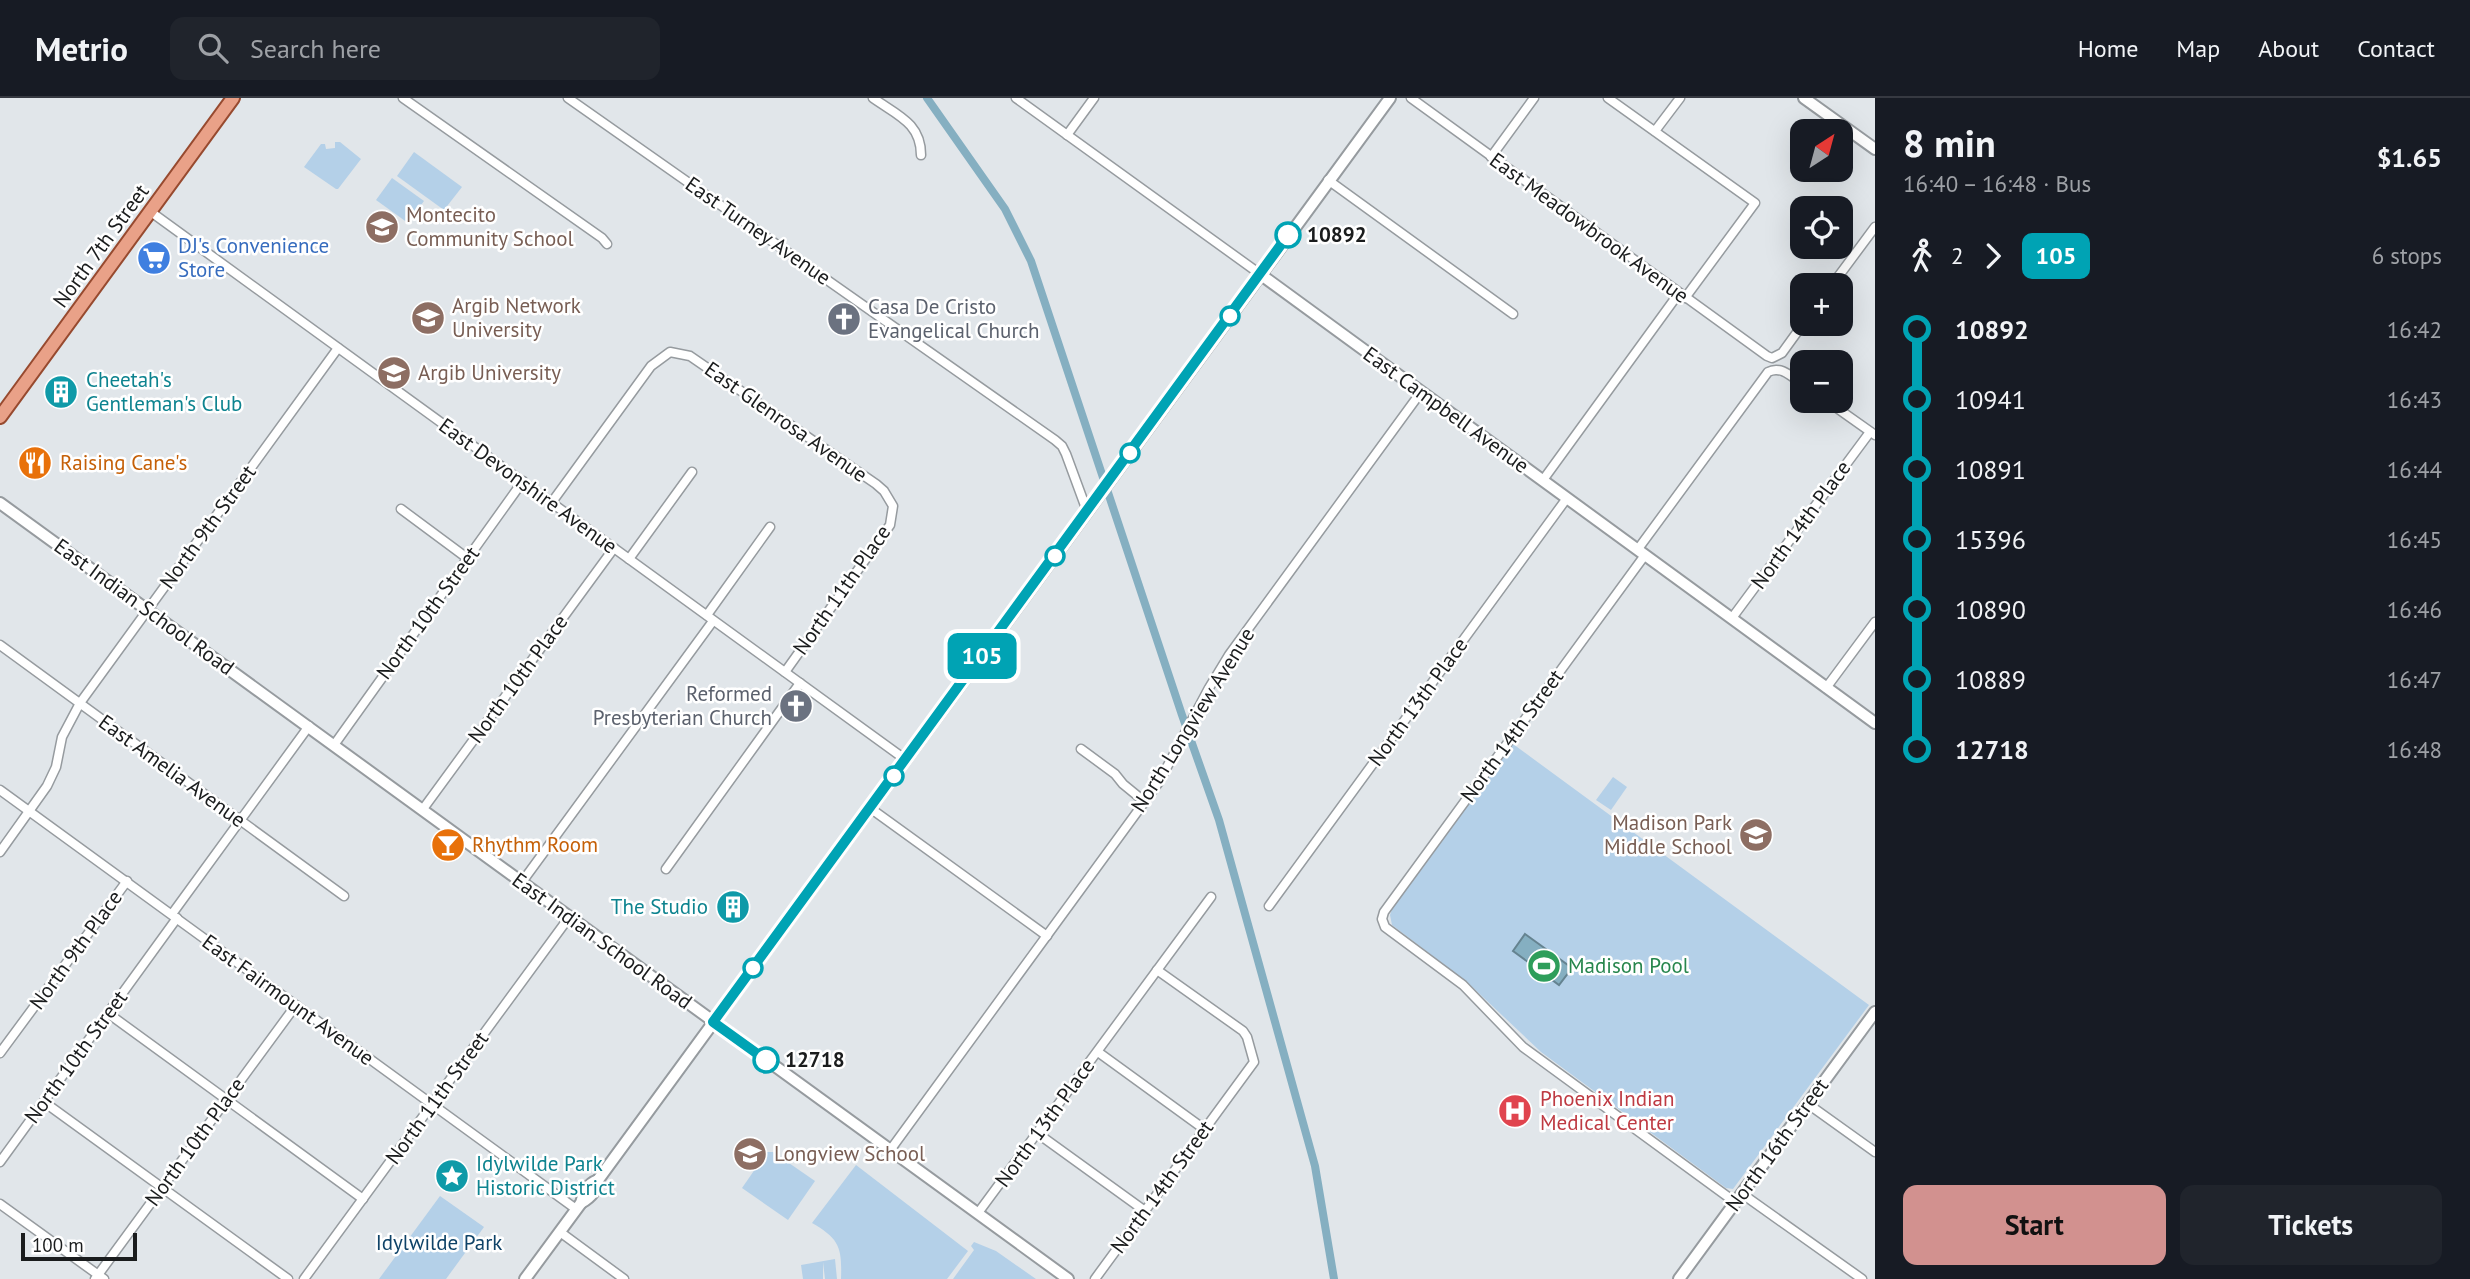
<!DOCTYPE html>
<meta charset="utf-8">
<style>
body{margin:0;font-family:"PT Sans",sans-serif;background:#20242c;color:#f1f3f6;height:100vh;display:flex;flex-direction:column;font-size:26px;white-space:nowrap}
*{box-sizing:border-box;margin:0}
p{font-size:23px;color:#9ea1a6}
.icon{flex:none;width:38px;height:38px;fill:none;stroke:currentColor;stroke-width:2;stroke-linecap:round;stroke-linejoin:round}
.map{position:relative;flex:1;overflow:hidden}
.details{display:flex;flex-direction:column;background:#171b24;width:595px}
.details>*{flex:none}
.badge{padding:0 14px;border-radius:10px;font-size:24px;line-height:46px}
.needle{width:46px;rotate:36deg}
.buttons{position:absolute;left:1790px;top:21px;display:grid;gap:14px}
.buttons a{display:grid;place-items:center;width:63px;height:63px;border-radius:14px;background:#171b24;box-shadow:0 7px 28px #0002;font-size:35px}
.scale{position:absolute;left:21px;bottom:18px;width:116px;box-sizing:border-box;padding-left:7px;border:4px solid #1a1c1d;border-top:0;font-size:19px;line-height:24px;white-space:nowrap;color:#1a1c1d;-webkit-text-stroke:5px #fff;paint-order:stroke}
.map>.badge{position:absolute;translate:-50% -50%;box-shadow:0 0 0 4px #fff}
.legs{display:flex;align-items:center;gap:10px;height:77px;padding:0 28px;font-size:23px}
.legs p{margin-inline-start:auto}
.head{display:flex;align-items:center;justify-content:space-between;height:119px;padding:0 28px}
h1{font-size:38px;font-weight:600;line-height:52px}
.cta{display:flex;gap:14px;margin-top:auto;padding:14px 28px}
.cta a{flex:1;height:80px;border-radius:14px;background:#d2918f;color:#111;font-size:28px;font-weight:600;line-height:80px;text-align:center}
.cta a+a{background:#20242c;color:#f1f3f6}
ul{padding:0 28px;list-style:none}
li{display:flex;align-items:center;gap:24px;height:70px;font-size:26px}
li i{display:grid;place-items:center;width:10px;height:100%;margin:0 9px;background:currentColor}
li i::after{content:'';width:18px;height:18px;margin:-9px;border:5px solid;border-radius:50%;background:#171b24}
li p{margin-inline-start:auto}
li:first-child i{background:linear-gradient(#0000 50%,currentColor 0)}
li:last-child i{background:linear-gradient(currentColor 50%,#0000 0)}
header{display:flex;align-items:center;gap:42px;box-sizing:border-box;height:98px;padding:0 35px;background:#171b24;border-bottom:2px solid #363941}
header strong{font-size:33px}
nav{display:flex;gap:38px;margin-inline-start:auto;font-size:24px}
.search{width:490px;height:63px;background:#20242c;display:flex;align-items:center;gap:18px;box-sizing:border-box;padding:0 24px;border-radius:14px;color:#9ea1a6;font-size:26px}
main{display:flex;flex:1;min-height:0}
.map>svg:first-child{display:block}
</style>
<header>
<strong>Metrio</strong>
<div class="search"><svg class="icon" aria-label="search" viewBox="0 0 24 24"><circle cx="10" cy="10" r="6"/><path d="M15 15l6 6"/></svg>Search here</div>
<nav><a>Home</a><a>Map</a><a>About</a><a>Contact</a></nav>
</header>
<main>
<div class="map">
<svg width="1875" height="1181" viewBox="0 0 1875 1181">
<rect width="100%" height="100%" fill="#e1e6ea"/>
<!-- green -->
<g fill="#b4d0e8">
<polygon points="335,44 340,44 361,61 338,91 336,91 304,69 321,46 325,46 326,51 335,50"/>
<polygon points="414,54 462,89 444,112 397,78"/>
<polygon points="392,80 424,103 408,125 376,102"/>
<polygon points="1513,646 1869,907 1733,1091 1726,1090 1541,954 1468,885 1392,827 1390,817 1392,811"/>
<polygon points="1613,679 1627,689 1611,712 1596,702"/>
<polygon points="773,1054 815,1083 788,1122 742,1090 767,1054"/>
<path d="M856 1067 968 1153 947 1181H841C842 1150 840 1141 812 1125Z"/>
<polygon points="440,1098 484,1129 446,1181 379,1181"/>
<polygon points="974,1144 996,1153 1036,1181 953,1181 974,1152 971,1148"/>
<polygon points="835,1161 837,1181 825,1181 823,1164 823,1181 803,1181 801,1167"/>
</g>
<!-- water -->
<polygon fill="#85afc1" stroke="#658390" stroke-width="2" points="1525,836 1572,870 1559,887 1513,853"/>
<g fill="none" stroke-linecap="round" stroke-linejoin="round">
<!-- canal -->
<polyline stroke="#85afc1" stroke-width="8" points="927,0 1005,111 1031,163 1182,617 1219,722 1315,1068 1334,1181"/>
<!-- street casing -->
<g stroke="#969b9f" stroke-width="11">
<g id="street">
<polyline points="403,0 602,140 607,146"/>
<polyline points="568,0 1055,342 1062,348 1066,356 1087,413"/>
<path d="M873 0C897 17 921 25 921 57"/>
<polyline points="1016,0 1260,176"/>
<polyline points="1411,0 1767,258 1772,260 1782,255 1803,226"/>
<polyline points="1608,0 1755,105 1685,200"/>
<polyline points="1655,33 1680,0"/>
<polyline points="1067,37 1094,0"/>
<polyline points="1491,59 1534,0"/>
<polyline points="1328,82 1513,216"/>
<polyline points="151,114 906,662"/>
<polyline points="1832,187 1875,129"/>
<polyline points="1827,303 1875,337"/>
<polyline points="1543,382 1679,195"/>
<polyline points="552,404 651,268 670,254 690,258 876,386 884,393 893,408 890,427 785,574"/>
<polyline points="401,411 467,460"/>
<path d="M1638 451 1768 274C1781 267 1792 279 1802 286"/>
<polyline points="1645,457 1384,814 1382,821 1385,829 1463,887 1523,949 1735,1104"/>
<polyline points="629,461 692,374"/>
<polyline points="707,517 770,429"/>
<polyline points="1732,520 1870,334"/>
<polyline points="0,547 344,798"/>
<polyline points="1826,590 1875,524"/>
<polyline points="334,647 523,383"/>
<polyline points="1081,651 1115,676 1123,686 1145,704"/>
<polyline points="0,692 576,1111"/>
<polyline points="870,710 1047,838"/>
<polyline points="423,711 614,450"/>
<polyline points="0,754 47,688 56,669 62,639 80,605 338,250"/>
<polyline points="666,771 800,585"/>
<polyline points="522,784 713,523"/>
<polyline points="1269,808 1567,400"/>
<polyline points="172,816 309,628"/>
<polyline points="109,916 363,1101"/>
<polyline points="1098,954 1204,1031"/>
<polyline points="0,955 127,783"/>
<polyline points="44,1004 288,1181"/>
<polyline points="1808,1006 1875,1054"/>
<polyline points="1037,1035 1145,1113"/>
<polyline points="891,1051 1159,684 1209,590 1229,557 1421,294"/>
<polyline points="0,1064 177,820"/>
<polyline points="1741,1095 1862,1181"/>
<polyline points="0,1106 104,1181"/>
<polyline points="978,1115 1211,799"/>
<polyline points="560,1134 624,1181"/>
<polyline points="95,1181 296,907"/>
<polyline points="304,1181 570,818"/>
<polyline points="1095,1181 1254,964 1247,939 1243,933 1157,872"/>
</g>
</g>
<!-- secondary casing -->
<g stroke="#969b9f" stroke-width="14">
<g id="secondary">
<polyline points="1804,0 1875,51"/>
<polyline points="1260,176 1875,625"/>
<polyline points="0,405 1068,1181"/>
<path d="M581 1105C590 1100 597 1092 598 1082L1390 0"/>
<path d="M525 1181 581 1105C584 1094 587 1086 598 1082"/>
<polyline points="1679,1181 1875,914"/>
</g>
</g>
<!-- primary casing -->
<g stroke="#974a2f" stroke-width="16">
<polyline id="primary" points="0,319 233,0"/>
</g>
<!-- street -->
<use href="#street" stroke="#fff" stroke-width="8"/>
<!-- secondary -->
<use href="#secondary" stroke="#fff" stroke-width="10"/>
<!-- primary -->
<use href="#primary" stroke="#e9a188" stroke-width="12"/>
</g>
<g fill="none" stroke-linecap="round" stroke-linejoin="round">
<!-- line-1 casing -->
<g stroke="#fff" stroke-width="16">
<polyline id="line-1" points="766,962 713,924 1288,137"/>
</g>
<!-- line-1 -->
<use href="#line-1" stroke="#00a3b4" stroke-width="10"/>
</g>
<!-- icons -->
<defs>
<g id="school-disc" transform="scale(1.75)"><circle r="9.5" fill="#8d6e63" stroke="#fff"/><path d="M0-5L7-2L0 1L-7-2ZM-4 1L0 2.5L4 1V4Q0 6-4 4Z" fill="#fff"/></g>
<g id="supermarket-disc" transform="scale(1.75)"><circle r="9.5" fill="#3f7fe0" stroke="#fff"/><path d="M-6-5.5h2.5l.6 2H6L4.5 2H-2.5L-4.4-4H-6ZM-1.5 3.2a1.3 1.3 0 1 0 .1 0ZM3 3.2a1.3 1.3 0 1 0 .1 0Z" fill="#fff"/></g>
<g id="university-disc" transform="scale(1.75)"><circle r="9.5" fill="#8d6e63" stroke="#fff"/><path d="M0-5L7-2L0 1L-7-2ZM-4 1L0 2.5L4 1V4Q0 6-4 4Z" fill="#fff"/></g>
<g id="church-disc" transform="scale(1.75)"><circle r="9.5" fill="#6b7280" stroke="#fff"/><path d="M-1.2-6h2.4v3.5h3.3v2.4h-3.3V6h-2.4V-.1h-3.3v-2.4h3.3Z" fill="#fff"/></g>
<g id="building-disc" transform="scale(1.75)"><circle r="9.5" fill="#0f9aa8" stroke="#fff"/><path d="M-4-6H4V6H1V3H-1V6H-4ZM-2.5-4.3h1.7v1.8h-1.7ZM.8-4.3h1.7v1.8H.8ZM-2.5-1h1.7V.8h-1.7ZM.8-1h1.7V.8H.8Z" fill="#fff"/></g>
<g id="restaurant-disc" transform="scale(1.75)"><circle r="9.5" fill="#e8710a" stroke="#fff"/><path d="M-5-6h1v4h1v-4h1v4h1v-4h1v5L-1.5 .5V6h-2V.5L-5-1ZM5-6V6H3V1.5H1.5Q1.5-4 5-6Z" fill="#fff"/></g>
<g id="bar-disc" transform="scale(1.75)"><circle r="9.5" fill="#e8710a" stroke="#fff"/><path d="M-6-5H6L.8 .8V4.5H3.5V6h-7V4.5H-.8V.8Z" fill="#fff"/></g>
<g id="stadium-disc" transform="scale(1.75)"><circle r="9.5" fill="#2e9e5b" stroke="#fff"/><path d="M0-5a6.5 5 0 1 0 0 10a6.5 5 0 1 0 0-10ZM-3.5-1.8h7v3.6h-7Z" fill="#fff"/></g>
<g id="hospital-disc" transform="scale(1.75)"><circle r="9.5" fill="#e0444e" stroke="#fff"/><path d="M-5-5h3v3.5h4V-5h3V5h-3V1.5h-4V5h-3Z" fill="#fff"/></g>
<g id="sight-disc" transform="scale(1.75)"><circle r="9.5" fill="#0f9aa8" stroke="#fff"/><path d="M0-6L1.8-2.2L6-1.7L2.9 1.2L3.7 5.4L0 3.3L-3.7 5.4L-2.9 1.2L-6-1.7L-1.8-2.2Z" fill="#fff"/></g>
</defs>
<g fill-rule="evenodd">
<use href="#school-disc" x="382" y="129"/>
<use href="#supermarket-disc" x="154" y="160"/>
<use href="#university-disc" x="428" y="220"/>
<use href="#church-disc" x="844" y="221"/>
<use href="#school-disc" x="394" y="275"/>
<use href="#building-disc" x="61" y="294"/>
<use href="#restaurant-disc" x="35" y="365"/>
<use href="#church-disc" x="796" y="608"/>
<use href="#school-disc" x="1756" y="737"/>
<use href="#bar-disc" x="448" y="747"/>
<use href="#building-disc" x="733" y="809"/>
<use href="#stadium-disc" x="1544" y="868"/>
<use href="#hospital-disc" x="1515" y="1013"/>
<use href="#school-disc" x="750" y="1056"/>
<use href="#sight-disc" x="452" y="1078"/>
</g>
<!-- markers -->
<g fill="#fff" stroke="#00a3b4" stroke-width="3.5">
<circle cx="1288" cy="137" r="12"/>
<circle cx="1230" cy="218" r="9"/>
<circle cx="1130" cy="355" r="9"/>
<circle cx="1055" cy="458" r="9"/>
<circle cx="894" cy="678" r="9"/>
<circle cx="753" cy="870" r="9"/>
<circle cx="766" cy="962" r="12"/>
</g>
<g text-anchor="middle" stroke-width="5" stroke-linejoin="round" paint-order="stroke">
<!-- education labels -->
<g font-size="21" fill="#785e54" stroke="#fff" text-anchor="start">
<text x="406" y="124">Montecito<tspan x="406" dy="24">Community School</tspan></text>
<text x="452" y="215">Argib Network<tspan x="452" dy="24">University</tspan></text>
<text x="418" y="282">Argib University</text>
<text x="1732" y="732" text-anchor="end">Madison Park<tspan x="1732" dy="24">Middle School</tspan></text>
<text x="774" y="1063">Longview School</text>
</g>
<!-- street labels -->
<g font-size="21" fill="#1a1c1d" stroke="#fff">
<text transform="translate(1589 130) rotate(36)" y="7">East Meadowbrook Avenue</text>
<text transform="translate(758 133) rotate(35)" y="7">East Turney Avenue</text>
<text transform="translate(101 148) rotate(-54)" y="7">North 7th Street</text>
<text transform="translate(1446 312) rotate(36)" y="7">East Campbell Avenue</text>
<text transform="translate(786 324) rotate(35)" y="7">East Glenrosa Avenue</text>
<text transform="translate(528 388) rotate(36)" y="7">East Devonshire Avenue</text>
<text transform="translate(1801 427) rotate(-54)" y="7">North 14th Place</text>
<text transform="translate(208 429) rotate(-54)" y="7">North 9th Street</text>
<text transform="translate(842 492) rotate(-55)" y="7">North 11th Place</text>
<text transform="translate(144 509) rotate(36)" y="7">East Indian School Road</text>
<text transform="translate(428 515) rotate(-54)" y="7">North 10th Street</text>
<text transform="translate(518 581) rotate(-54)" y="7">North 10th Place</text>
<text transform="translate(1418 604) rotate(-54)" y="7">North 13th Place</text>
<text transform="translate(1193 622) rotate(-58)" y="7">North Longview Avenue</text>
<text transform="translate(1512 638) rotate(-54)" y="7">North 14th Street</text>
<text transform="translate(172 673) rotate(36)" y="7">East Amelia Avenue</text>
<text transform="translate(602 843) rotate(36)" y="7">East Indian School Road</text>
<text transform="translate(76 852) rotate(-54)" y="7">North 9th Place</text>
<text transform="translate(288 902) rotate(36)" y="7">East Fairmount Avenue</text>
<text transform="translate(76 959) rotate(-54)" y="7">North 10th Street</text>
<text transform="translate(437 1000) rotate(-54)" y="7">North 11th Street</text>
<text transform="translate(1045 1025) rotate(-54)" y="7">North 13th Place</text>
<text transform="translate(195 1044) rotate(-54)" y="7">North 10th Place</text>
<text transform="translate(1777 1047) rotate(-54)" y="7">North 16th Street</text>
<text transform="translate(1162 1089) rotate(-54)" y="7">North 14th Street</text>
</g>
<!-- stop labels -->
<g font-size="21" font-weight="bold" fill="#1a1c1d" stroke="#fff" text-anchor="start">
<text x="1307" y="144">10892</text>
<text x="785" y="969">12718</text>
</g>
<!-- shop labels -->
<g font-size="21" fill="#366cbe" stroke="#fff" text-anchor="start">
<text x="178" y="155">DJ's Convenience<tspan x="178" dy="24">Store</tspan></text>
</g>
<!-- worship labels -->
<g font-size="21" fill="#5b616d" stroke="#fff" text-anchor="start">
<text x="868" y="216">Casa De Cristo<tspan x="868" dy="24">Evangelical Church</tspan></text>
<text x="772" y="603" text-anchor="end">Reformed<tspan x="772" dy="24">Presbyterian Church</tspan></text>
</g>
<!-- culture labels -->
<g font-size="21" fill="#0d838f" stroke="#fff" text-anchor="start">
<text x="86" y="289">Cheetah's<tspan x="86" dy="24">Gentleman's Club</tspan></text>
<text x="708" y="816" text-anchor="end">The Studio</text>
<text x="476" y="1073">Idylwilde Park<tspan x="476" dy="24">Historic District</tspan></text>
</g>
<!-- food labels -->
<g font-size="21" fill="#c56008" stroke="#fff" text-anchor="start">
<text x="60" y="372">Raising Cane's</text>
<text x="472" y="754">Rhythm Room</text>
</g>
<!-- leisure labels -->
<g font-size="21" fill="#27864d" stroke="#fff" text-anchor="start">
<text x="1568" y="875">Madison Pool</text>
</g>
<!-- health labels -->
<g font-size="21" fill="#be3a42" stroke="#fff" text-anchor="start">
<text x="1540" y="1008">Phoenix Indian<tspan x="1540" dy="24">Medical Center</tspan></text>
</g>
<!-- park labels -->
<g font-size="21" fill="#0f4368" stroke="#fff">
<text x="439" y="1152">Idylwilde Park</text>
</g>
</g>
</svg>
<div class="buttons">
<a><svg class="needle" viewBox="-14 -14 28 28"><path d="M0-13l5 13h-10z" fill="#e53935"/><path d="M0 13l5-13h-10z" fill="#9ea1a6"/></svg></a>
<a><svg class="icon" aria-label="locate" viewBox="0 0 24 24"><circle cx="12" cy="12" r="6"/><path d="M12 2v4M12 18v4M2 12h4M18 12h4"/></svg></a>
<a>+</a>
<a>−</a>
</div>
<div class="scale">100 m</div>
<b class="badge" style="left:982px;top:558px;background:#00a3b4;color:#fff">105</b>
</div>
<section class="details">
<div class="head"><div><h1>8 min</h1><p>16:40 – 16:48 · Bus</p></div><b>$1.65</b></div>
<div class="legs"><svg class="icon" aria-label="walk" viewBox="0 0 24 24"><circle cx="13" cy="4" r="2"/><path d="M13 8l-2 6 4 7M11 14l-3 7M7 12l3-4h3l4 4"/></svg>2<svg class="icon" aria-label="forward" viewBox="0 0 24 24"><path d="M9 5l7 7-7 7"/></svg><b class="badge" style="background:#00a3b4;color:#fff">105</b><p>6 stops</p></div>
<ul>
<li><i style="color:#00a3b4"></i><b>10892</b><p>16:42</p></li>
<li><i style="color:#00a3b4"></i><span>10941</span><p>16:43</p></li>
<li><i style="color:#00a3b4"></i><span>10891</span><p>16:44</p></li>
<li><i style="color:#00a3b4"></i><span>15396</span><p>16:45</p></li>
<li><i style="color:#00a3b4"></i><span>10890</span><p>16:46</p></li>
<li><i style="color:#00a3b4"></i><span>10889</span><p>16:47</p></li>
<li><i style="color:#00a3b4"></i><b>12718</b><p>16:48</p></li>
</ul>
<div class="cta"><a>Start</a><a>Tickets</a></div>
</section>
</main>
